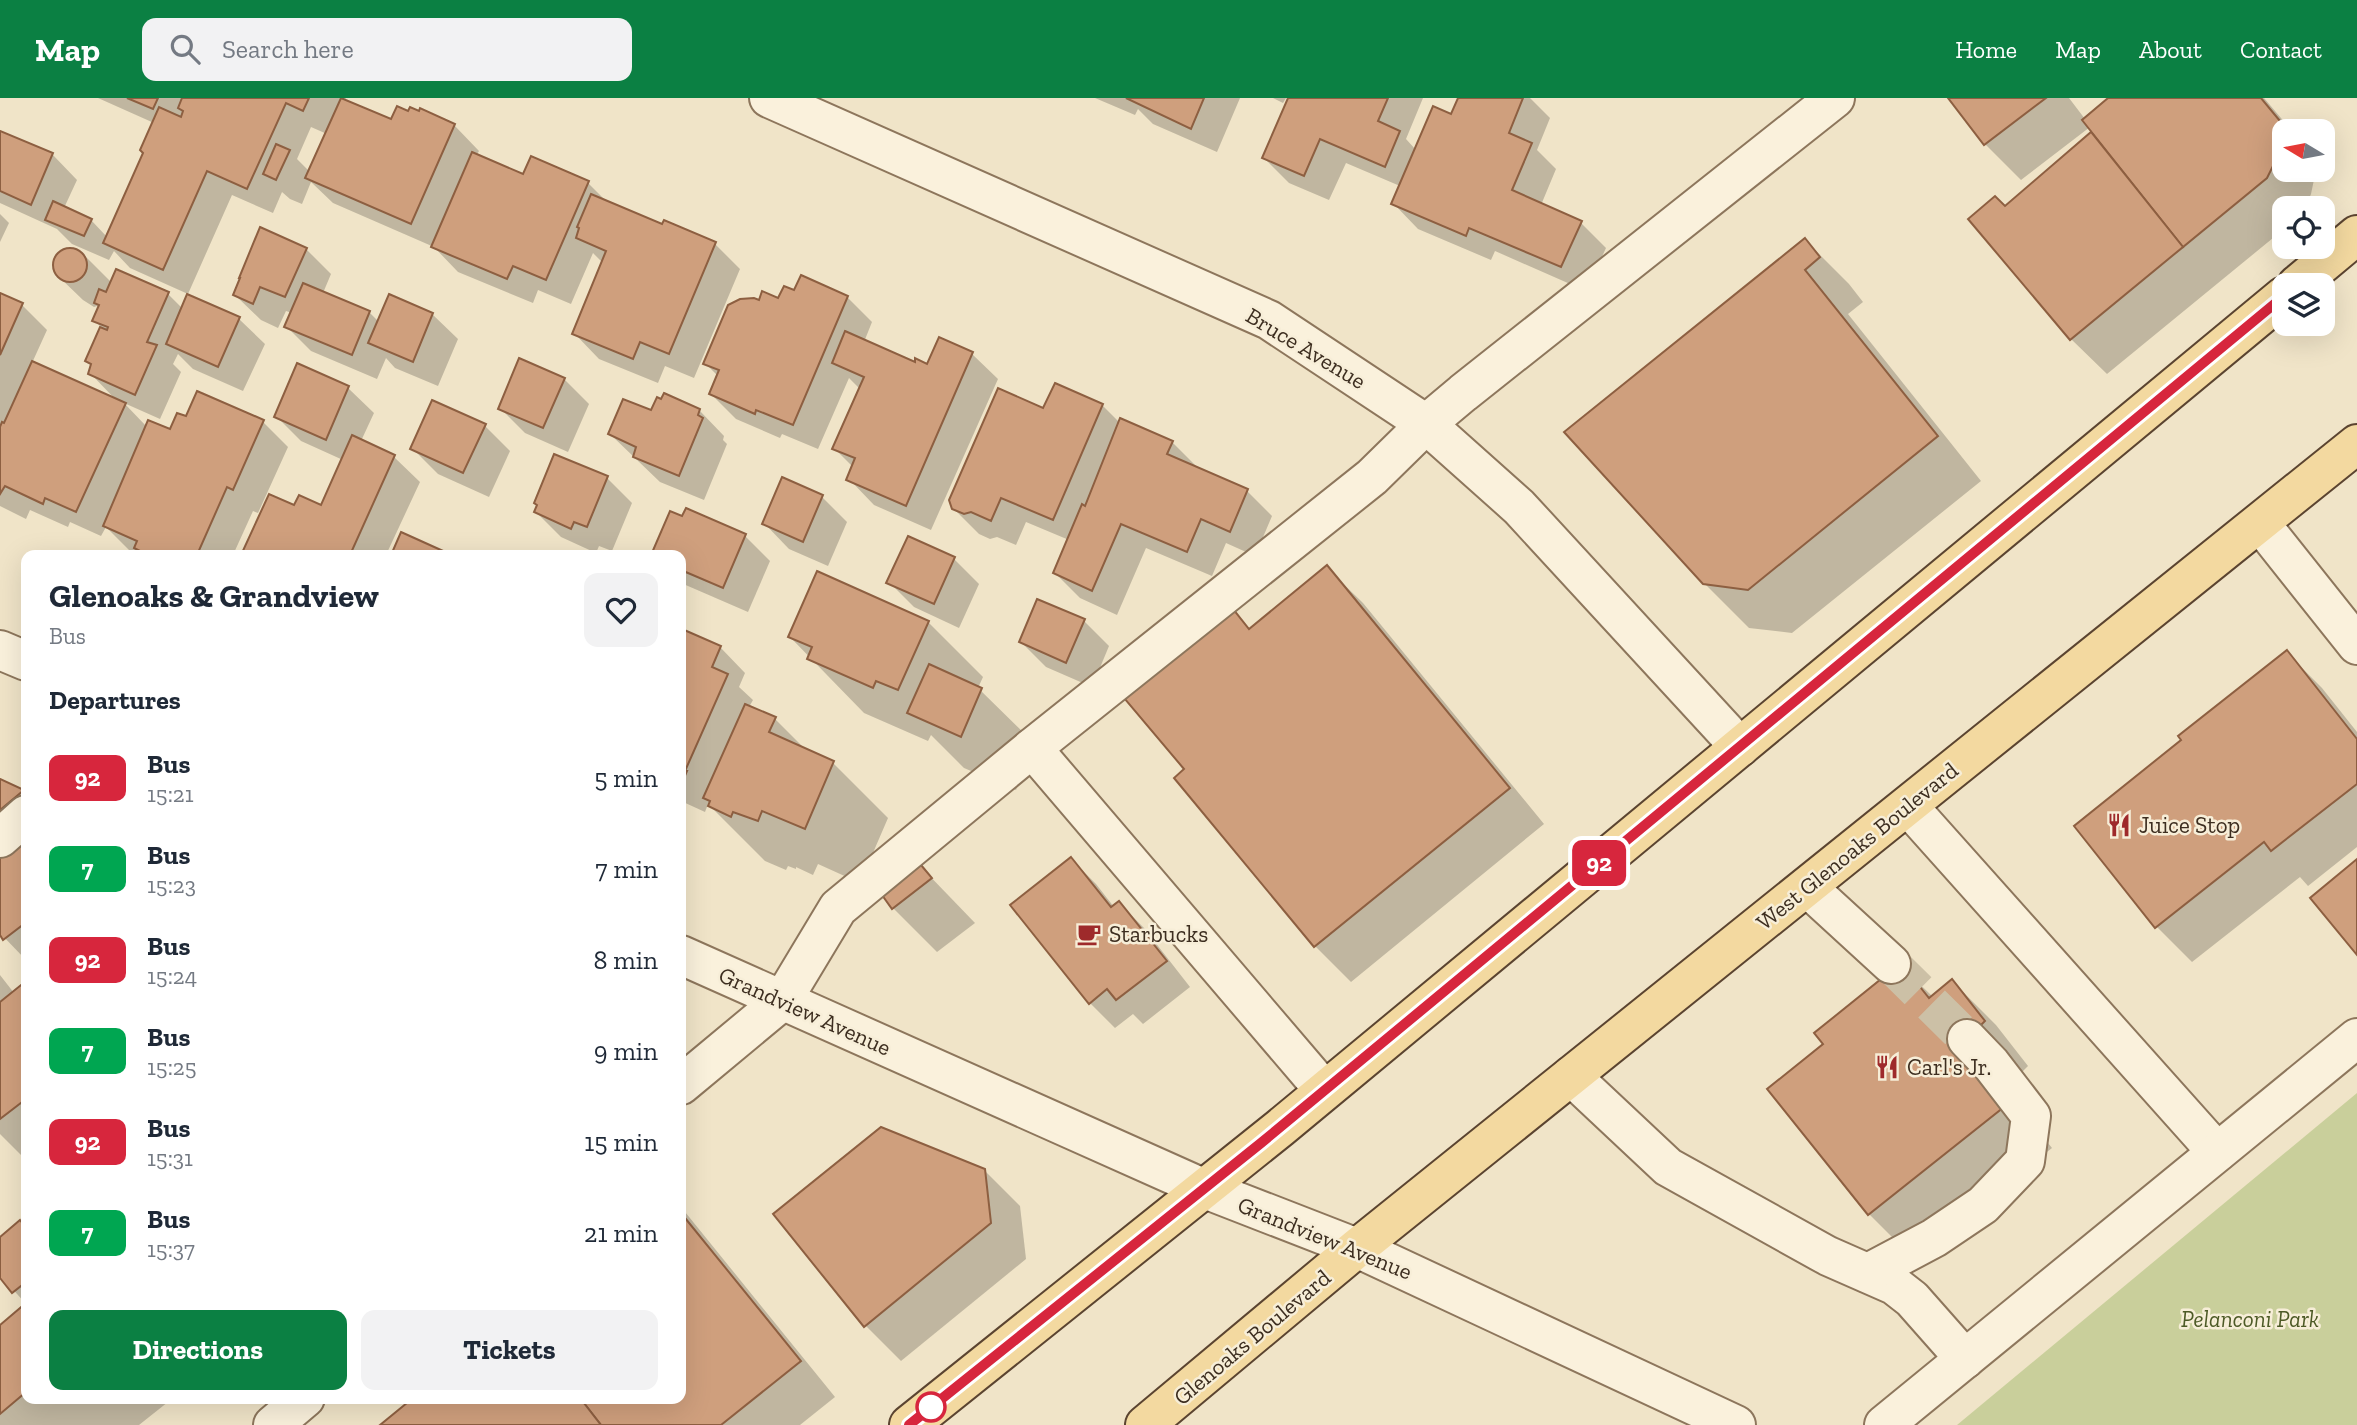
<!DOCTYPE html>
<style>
body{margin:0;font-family:"Zilla Slab",serif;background:#f2f2f3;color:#1f2937;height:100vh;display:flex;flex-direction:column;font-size:26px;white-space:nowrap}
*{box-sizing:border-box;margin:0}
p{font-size:23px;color:#747a83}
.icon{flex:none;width:38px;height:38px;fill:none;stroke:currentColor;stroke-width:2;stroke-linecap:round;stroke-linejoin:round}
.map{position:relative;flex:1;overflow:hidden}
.sheet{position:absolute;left:21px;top:452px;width:665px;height:854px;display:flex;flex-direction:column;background:#fff;border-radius:14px;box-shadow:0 7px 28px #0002}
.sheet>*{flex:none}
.badge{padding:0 14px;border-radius:10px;font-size:24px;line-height:46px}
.needle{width:46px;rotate:280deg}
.buttons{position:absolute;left:2272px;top:21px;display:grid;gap:14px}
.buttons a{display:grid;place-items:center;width:63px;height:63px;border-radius:14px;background:#fff;box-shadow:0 7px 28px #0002;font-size:35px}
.map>.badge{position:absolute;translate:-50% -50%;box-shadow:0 0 0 4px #fff}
h2{padding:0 28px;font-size:26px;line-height:63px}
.round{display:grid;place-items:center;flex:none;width:74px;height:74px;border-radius:14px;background:#f2f2f3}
.head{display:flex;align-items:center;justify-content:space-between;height:119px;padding:0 28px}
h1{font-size:33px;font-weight:800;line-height:52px}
.primary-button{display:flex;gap:14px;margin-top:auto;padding:14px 28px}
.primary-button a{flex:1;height:80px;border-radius:14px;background:#0b8043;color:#fff;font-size:28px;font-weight:800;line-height:80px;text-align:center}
.primary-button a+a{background:#f2f2f3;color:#1f2937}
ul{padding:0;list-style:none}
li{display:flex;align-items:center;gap:21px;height:91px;padding:0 28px}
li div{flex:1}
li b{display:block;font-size:26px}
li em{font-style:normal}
li .badge{min-width:77px;font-weight:700;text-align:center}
header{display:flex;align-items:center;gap:42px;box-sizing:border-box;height:98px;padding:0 35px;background:#0b8043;color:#fff}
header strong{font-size:33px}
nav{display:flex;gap:38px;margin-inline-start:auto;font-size:24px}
.search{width:490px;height:63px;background:#f2f2f3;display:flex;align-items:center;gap:18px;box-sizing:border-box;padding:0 24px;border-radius:14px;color:#747a83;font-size:26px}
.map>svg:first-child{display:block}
</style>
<header>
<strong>Map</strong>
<div class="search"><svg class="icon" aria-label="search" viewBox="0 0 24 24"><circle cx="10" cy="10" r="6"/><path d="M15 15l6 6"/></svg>Search here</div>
<nav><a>Home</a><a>Map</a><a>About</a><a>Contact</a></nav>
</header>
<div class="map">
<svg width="2357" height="1327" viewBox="0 0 2357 1327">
<rect width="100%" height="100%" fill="#f0e4c8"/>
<!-- green -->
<polygon fill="#c9cf9b" points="2357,995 2357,1327 1957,1327"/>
<!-- shadow -->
<g fill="#0003" fill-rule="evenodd">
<path d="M98 0H346L344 3 391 24 454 27 479 53 476 58 524 79 588 85 608 105 663 128 715 146 740 171 694 280 665 268 658 285 599 261 574 235 603 165 593 155 571 206 538 192 533 205 458 174 434 149 333 105 311 84 302 106 290 101 282 94 273 115 232 97 188 196 130 170 114 153 109 162 72 146 57 131 0 105V35L52 56 77 82 64 110 91 122 107 139 145 55 154 25ZM311 29 327 36 310 74 297 61Z"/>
<polygon points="1095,0 1240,0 1217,54 1153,26 1138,11 1135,17"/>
<polygon points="1273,0 1286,0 1283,5"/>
<polygon points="1290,0 1423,0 1406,41 1416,52 1452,19 1460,0 1530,0 1550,20 1537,52 1556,71 1541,107 1581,125 1606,150 1586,193 1495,153 1491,162 1418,131 1393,105 1400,88 1346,65 1329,102 1289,85 1264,60"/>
<polygon points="1950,0 2069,0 2085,21 2111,0 2264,0 2292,33 2284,33 2284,72 2316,72 2311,96 2305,110 2284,110 2284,131 2107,276 2071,241 2005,110 2094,35 2090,29 2021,82 1985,46"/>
<polygon points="0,116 9,125 0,144"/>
<polygon points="1805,142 1849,186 1863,204 1848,216 1981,383 1792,535 1749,530 1704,485"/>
<polygon points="72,151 84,157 112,185 168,196 183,211 188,198 239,221 265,246 243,293 193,271 178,256 173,266 181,274 160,321 124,305 147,329 171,334 187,320 263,324 288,349 258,415 253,413 233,457 138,457 130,453 106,429 101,438 70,424 68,429 30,412 26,421 0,408 0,197 22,207 47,232 32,265 116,302 90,275 92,268 87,263 101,229 94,222 100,207 94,209 83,202 57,177 54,164 60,154"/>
<polygon points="306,151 331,176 323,195 369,214 379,224 432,216 458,241 438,288 395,270 386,260 377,281 311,253 286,228 292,215 286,213 278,230 261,222 235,197"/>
<polygon points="795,195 847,199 872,224 864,244 916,266 928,268 940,241 972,256 998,281 931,432 874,407 849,381 853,369 834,350 860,291 849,280 818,351 782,336 780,340 736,321 711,296 718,278 705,265 760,205 779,202"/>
<polygon points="298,268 348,290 374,315 361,343 394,359 420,384 386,457 243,457 295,410 321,409 343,362 301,343 276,318"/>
<polygon points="564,281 589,306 568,354 525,335 500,310"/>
<polygon points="1102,307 1120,325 1172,344 1197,369 1247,393 1272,418 1255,458 1226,445 1212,478 1146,450 1117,517 1080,500 1055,475 1069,442 1026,424 1016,447 997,439 990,441 979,436 953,410 1044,312"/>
<polygon points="699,312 724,338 723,342 727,346 704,402 660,384 610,336 652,314"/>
<polygon points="485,328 510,353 489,399 438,376 412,350"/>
<polygon points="607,380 632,405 612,453 599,448 596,455 561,439 536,414 539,408"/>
<polygon points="822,399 847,424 828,468 789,451 764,425"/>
<polygon points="745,438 770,463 748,514 681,485 681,457"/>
<polygon points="954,461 979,486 959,530 914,509 889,484"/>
<polygon points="1327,470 1363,505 1544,726 1351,884 1315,848 1177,680 1186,672 1232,514 1251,532"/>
<polygon points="1084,523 1109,548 1092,589 1046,569 1021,544"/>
<polygon points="928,524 983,579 978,590 1036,647 1016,692 964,670 931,637 928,643 864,615 790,539"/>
<polygon points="683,533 720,549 745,575 739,589 753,602 749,609 775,621 807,653 833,665 888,720 860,785 818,766 813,777 796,769 796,771 788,768 786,772 765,763 708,706 705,714 681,703 681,538"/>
<polygon points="2287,555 2322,590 2357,634 2357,749 2308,788 2300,779 2192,864 2156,828 2184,642"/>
<polygon points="0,683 26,697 26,862 0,835"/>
<polygon points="1071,761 1096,786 1114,809 1119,805 1144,830 1190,889 1143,926 1133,916 1115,930 1090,905 1012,807"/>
<polygon points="921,769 975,825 937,854 893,810"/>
<polygon points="1900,867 1933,899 1952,883 1996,927 2028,968 2011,985 2001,987 2052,1050 1913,1160 1869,1116 1769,992 1826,947"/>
<polygon points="0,877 14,895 26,885 26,1062 0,1036"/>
<polygon points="984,1072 1020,1108 1026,1161 901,1263 865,1227"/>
<polygon points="681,1109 835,1299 800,1327 383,1327 681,1300"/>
<polygon points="20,1125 26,1131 26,1206 0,1177 0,1142"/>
<polygon points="26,1208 26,1300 173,1300 139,1327 0,1327 0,1229"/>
</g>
<!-- building -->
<g fill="#cf9f7d" stroke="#8d5f41" stroke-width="2">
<polygon points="127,0 158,0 153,11"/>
<polygon points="182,0 309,0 303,13 286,5 247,91 207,73 163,172 103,145 143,55 140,52 159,9 181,19 183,13 178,10"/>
<polygon points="341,0 391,21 397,8 408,13 410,9 419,13 420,10 455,26 411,126 305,80"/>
<polygon points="1126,0 1204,0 1191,31"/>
<polygon points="1288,0 1388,0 1378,23 1400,33 1385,69 1320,41 1304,78 1262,60"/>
<polygon points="1458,0 1523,0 1509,35 1532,45 1512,92 1582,123 1561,169 1469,130 1466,138 1391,106 1433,8 1451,16"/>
<polygon points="1948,0 2046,0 1984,47"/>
<polygon points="2108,0 2261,0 2280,23 2281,30 2274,66 2267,80 2183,149 2082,22"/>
<polygon points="0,33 53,55 31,107 0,93"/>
<polygon points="2091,34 2183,149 2070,242 1968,121 1995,98 2005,108"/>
<polygon points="276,46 290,52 276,82 263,76"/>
<polygon points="472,54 523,76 531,58 589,83 546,182 513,168 507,181 431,149"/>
<polygon points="591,96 662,126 664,122 716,144 669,256 640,244 633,261 572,236 606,153 576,140 579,130 577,129"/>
<polygon points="53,103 92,121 84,138 45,122"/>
<polygon points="260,129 307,150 285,199 260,189 253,206 233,197 240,180 239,180"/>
<polygon points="1805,140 1820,159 1805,172 1938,338 1748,492 1703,486 1564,334"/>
<circle cx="70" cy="167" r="17"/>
<polygon points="116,171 169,194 147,244 157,247 135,297 88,276 91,266 85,263 100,229 107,232 108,229 92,223 99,207 94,205 99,191 106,194"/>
<polygon points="801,177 848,198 793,327 756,312 755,316 709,296 719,272 703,266 728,207 740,201 754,200 759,202 762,193 778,200 784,188 794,192"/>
<polygon points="303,185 370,213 352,257 284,229"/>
<polygon points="0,195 23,205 0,257"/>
<polygon points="187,196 240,219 218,269 166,246"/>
<polygon points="389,196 433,215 413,264 368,245"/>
<polygon points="845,233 915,264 915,260 927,266 939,239 973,254 906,408 846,382 855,360 832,351 864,279 832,265"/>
<polygon points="519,260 565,280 543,330 498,311"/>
<polygon points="32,263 126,305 76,414 45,400 43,406 5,388 0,396 0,329 2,324 4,325"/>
<polygon points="297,265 349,288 326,342 274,319"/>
<polygon points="1055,285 1103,306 1053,422 1001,400 991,423 971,414 964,416 952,411 949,402 998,290 1043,310"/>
<polygon points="197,293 264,322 233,392 227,389 197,457 148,457 134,450 137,443 103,428 148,322 170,331 177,315 186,318"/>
<polygon points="664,295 700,311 698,317 703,320 679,378 633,359 636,349 608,336 623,301 651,312 657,299 661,301"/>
<polygon points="432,302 486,326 463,375 410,351"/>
<polygon points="1120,320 1173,343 1167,356 1248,391 1230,434 1201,421 1187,454 1121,426 1092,493 1053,475 1082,406 1085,408"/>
<polygon points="352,337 395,357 350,457 241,457 269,396 294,407 299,397 321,407"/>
<polygon points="554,356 608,378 587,429 574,424 571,431 534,414 537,407 534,405"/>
<polygon points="782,379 823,397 803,444 762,426"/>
<polygon points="686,410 746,436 723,490 681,472 681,457 651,457 670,413 682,418"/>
<polygon points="401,434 452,457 391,457"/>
<polygon points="908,438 955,459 934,506 886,485"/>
<polygon points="1327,467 1510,690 1314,849 1174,680 1184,671 1124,600 1233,511 1249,531"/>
<polygon points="817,473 929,523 898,592 876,583 873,590 807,561 812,549 788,539"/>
<polygon points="1037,501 1085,521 1066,565 1019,544"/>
<polygon points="682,531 721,548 712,569 728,576 685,673 687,673 681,687"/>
<polygon points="2287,552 2357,641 2357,686 2271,753 2264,744 2155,830 2074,728 2181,642 2178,638"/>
<polygon points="929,566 982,590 961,639 907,615"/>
<polygon points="745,606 776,619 769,634 834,663 805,731 762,713 758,723 733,714 731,719 708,708 710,703 703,700"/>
<polygon points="0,681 24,692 0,712"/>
<polygon points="26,735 26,829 24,826 3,842 0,837 0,756"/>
<polygon points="1071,759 1111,809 1119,803 1167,863 1116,902 1107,891 1089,906 1010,807"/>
<polygon points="2357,761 2357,857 2310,800"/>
<polygon points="921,767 932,780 892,811 882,797"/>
<polygon points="1901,865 1929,900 1952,881 1985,923 1967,941 2009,1005 1868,1117 1767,991 1823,946 1814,935"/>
<polygon points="26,883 26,1001 0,1021 0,904"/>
<polygon points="881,1029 985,1071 991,1125 864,1229 773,1116"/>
<polygon points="681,1115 801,1263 721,1327 601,1327 580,1300 681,1300"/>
<polygon points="20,1122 26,1130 26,1184 12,1195 0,1180 0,1139"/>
<polygon points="26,1205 26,1294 0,1316 0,1227"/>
<polygon points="413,1300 580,1300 601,1327 380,1327"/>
</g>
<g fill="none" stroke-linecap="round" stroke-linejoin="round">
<!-- minor-tunnel -->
<polyline stroke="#ccc0a6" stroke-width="38" stroke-dasharray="38 19" stroke-linecap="butt" points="1891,866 1967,941"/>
<!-- minor casing -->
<g stroke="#8d765c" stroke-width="42">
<g id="minor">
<polyline points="769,0 1269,222 1426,326 1519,409 1740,649"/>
<polyline points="2260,425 2357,547"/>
<polyline points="0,552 26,563"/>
<polyline points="1032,650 1324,992"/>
<polyline points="1908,708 2217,1054"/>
<polyline points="0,740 26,717"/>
<polyline points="1807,789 1891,866"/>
<polyline points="681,857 1205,1091 1357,1150 1736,1327"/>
<polyline points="1571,978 1668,1069 1828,1158 1894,1187 1912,1201 1965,1261"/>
<polyline points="681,987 782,903 838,810 1032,650 1372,379 1426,326 1463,295 1835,0"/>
<polyline points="1868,1175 1934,1140 1983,1107 2025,1063 2031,1018 1991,966 1967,941"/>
<polyline points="273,1327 305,1300"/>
<polyline points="1884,1327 2357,940"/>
</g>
</g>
<!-- major casing -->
<g stroke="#5b4430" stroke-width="42">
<g id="major">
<polyline points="2297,187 2357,137"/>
<polyline points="909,1327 1280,1030 2284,198"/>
<polyline points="1145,1327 1357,1150 2357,346"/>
</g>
</g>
<!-- minor -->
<use href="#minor" stroke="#faf1dc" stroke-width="38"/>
<!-- major -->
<use href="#major" stroke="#f3d9a0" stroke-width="38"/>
</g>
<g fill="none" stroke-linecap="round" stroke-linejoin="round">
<!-- line casing -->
<g stroke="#fff" stroke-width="16">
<polyline id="line" points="909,1327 1261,1045 2284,198"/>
</g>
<!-- line -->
<use href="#line" stroke="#d7263d" stroke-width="10"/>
</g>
<!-- icons -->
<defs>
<g id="restaurant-bare" transform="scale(1.89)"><path d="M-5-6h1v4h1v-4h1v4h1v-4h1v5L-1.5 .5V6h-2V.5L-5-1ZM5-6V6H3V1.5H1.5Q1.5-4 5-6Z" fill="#9e2a2b" stroke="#f7eed8" stroke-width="2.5" paint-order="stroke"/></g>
<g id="cafe-bare" transform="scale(1.89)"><path d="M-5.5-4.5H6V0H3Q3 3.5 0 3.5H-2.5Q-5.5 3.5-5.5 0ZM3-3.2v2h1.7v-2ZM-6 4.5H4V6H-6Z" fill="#9e2a2b" stroke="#f7eed8" stroke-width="2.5" paint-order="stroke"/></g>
</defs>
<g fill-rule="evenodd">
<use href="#restaurant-bare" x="2119" y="727"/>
<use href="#cafe-bare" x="1089" y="836"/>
<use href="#restaurant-bare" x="1887" y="969"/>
</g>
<!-- markers -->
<circle fill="#fff" stroke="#d7263d" stroke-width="3.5" cx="931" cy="1309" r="14"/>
<g text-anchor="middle" stroke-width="5" stroke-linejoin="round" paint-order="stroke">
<!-- street labels -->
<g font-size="23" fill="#3d2e20" stroke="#f7eed8">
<text transform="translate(1306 250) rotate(31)" y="8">Bruce Avenue</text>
<text transform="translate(1857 748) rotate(-39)" y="8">West Glenoaks Boulevard</text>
<text transform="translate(805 913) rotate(24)" y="8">Grandview Avenue</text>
<text transform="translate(1325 1140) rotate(22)" y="8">Grandview Avenue</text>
<text transform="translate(1252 1239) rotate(-40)" y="8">Glenoaks Boulevard</text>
</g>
<!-- poi labels -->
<g font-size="23" fill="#3d2e20" stroke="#f7eed8" text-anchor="start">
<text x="2139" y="735">Juice Stop</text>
<text x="1109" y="844">Starbucks</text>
<text x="1907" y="977">Carl's Jr.</text>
</g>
<!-- park labels -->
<g font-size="23" font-style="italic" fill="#4d5a26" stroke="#f7eed8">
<text x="2250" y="1229">Pelanconi Park</text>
</g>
</g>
</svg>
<div class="buttons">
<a><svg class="needle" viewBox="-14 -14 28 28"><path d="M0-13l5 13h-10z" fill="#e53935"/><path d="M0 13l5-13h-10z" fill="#747a83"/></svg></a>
<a><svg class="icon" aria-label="locate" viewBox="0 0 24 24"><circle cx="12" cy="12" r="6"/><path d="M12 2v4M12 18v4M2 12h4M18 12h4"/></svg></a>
<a><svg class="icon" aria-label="layers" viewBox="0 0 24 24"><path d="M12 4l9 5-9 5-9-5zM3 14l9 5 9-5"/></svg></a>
</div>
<b class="badge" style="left:1599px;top:765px;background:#d7263d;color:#fff">92</b>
<section class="sheet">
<div class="head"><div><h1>Glenoaks &amp; Grandview</h1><p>Bus</p></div><a class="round"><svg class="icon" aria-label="heart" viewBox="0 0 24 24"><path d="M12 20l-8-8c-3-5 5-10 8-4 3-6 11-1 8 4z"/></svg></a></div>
<h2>Departures</h2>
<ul>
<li><span class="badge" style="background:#d7263d;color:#fff">92</span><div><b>Bus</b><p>15:21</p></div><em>5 min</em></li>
<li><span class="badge" style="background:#00a651;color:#fff">7</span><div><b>Bus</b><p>15:23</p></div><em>7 min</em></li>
<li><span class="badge" style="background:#d7263d;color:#fff">92</span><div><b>Bus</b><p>15:24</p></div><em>8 min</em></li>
<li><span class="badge" style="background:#00a651;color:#fff">7</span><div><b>Bus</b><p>15:25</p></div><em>9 min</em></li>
<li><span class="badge" style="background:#d7263d;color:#fff">92</span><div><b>Bus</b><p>15:31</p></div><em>15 min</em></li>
<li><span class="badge" style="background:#00a651;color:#fff">7</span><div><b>Bus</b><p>15:37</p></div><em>21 min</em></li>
</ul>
<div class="primary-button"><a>Directions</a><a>Tickets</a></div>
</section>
</div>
